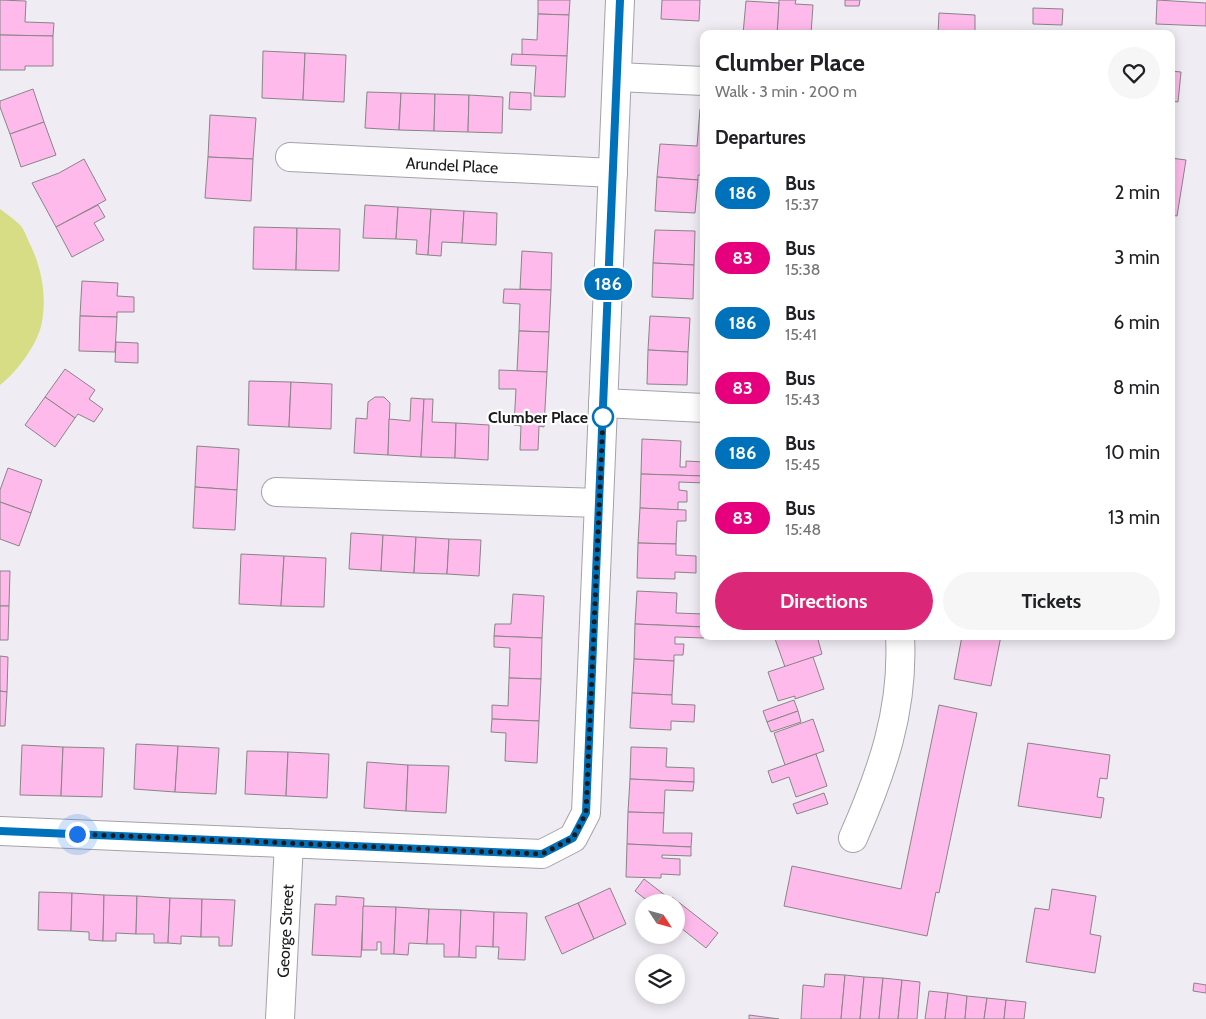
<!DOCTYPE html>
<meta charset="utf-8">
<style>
body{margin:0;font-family:Cabin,sans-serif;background:#f6f6f6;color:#202124;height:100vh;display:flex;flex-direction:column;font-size:19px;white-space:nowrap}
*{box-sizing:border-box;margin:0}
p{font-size:16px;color:#757577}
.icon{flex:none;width:28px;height:28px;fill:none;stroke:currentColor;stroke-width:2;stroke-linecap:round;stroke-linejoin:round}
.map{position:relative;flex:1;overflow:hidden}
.sheet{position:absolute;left:700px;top:30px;width:475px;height:610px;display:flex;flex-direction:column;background:#fff;border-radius:10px;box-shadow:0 2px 12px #0003}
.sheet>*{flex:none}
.badge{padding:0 10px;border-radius:16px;font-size:18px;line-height:32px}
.needle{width:32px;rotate:126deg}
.controls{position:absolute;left:635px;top:894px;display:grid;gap:10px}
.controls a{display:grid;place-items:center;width:50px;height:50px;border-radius:50%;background:#fff;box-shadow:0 2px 12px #0003;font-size:25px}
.you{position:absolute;width:25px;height:25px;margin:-12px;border:4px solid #fff;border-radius:50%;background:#1a73e8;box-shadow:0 0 0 8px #1a73e833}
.map>.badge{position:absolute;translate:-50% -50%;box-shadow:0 0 0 2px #fff}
h2{padding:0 15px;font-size:19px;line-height:45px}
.round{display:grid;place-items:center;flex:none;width:52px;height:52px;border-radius:26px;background:#f6f6f6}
.overview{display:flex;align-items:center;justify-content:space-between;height:85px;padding:0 15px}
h1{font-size:24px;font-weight:700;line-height:38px}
.button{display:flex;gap:10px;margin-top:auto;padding:10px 15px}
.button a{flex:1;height:58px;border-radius:30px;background:#db2777;color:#fff;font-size:20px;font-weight:700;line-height:58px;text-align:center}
.button a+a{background:#f6f6f6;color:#202124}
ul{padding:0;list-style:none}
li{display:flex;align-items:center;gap:15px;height:65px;padding:0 15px}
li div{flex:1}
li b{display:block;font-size:19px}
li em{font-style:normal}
li .badge{min-width:55px;font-weight:700;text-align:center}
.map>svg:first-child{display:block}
</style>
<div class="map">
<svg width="1206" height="1019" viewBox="0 0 1206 1019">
<rect width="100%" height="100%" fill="#efecf3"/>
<!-- green -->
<path fill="#d6dd85" d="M0 209C7 214 15 220 21 226 24 230 26 235 28 240 41 265 47 294 42 322 38 344 17 372 0 385Z"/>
<!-- building -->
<g fill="#febaeb" stroke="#8a8488">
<polygon points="0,0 26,1 25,22 54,23 53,36 0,35"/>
<polygon points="538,0 570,0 569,15 538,14"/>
<polygon points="662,0 700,0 699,21 661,19"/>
<polygon points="779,0 796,0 795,4 813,5 811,34 777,34"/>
<polygon points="845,0 860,0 859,6 845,6"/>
<polygon points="1157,0 1206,3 1206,26 1156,24"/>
<polygon points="746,1 779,3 777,34 743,34"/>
<polygon points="1033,8 1063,9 1062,25 1033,24"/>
<polygon points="939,13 975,15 975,34 938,34"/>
<polygon points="538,14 569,15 567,56 522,55 522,39 537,40"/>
<polygon points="0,35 53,36 53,66 25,66 25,70 0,70"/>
<polygon points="263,51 305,53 303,100 262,98"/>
<polygon points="305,53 346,55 344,102 303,100"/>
<polygon points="512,54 567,56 565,97 534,96 536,66 511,65"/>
<polygon points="1171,71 1181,72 1178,102 1171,101"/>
<polygon points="33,89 44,122 10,134 0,107 0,101"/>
<polygon points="367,92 401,93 399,130 365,128"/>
<polygon points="510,92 531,93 531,110 509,109"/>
<polygon points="401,93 435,94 434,131 399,130"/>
<polygon points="435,94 469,95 468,132 434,131"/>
<polygon points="469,95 503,97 502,133 468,132"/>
<polygon points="700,109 704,109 704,175 698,175 698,180 657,177 660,144 697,146"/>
<polygon points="210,115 256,118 253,159 208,157"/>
<polygon points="44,122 56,155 21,167 10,134"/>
<polygon points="208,157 253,159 251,201 205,198"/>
<polygon points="1171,158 1186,160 1177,216 1171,215"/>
<polygon points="84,159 106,200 56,227 32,183 59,173"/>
<polygon points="657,177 698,180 695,213 655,211"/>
<polygon points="98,205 105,217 94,223 104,240 72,257 56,227"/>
<polygon points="365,205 398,207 396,239 363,238"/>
<polygon points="398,207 431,209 428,255 416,254 417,240 396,239"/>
<polygon points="431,209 464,211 462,243 442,242 441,256 428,255"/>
<polygon points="464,211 497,213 496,245 462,243"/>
<polygon points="254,227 297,228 296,270 253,269"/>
<polygon points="297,228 340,229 339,271 296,270"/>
<polygon points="655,230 695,231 694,265 653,263"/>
<polygon points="522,251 552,253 551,290 520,289"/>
<polygon points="653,263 694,265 693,299 652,297"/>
<polygon points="82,281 118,283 117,296 134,297 134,312 117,312 117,317 80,316"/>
<polygon points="504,289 551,290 549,332 519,331 520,304 503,303"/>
<polygon points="80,316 117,317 115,352 79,351"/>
<polygon points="650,316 690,318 688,352 648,350"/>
<polygon points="519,331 549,332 547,372 517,371"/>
<polygon points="116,342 138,343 138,363 115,362"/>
<polygon points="648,350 688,352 687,385 647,384"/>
<polygon points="65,369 95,390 89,399 103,409 94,422 78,414 75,418 45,397"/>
<polygon points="499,370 547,372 544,427 539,426 538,450 520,450 521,426 514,425 516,389 499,389"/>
<polygon points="249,381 291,382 289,427 248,425"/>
<polygon points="291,382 332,384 331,429 289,427"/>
<polygon points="45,397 75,418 55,447 25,425"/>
<polygon points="375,397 384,397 390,403 388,455 354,453 356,418 367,419 368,402"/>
<polygon points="411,398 424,399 421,457 388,455 389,419 410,421"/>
<polygon points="424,399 433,399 432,422 456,423 455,458 421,457"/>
<polygon points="456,423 489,425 488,460 455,458"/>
<polygon points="642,439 681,441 680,467 686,467 686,461 704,462 704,476 641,474"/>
<polygon points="197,446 239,449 237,490 195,487"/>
<polygon points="8,468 42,480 31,513 0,502 0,490"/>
<polygon points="641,474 704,476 704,483 679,482 679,490 687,491 687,502 678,502 678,510 640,508"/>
<polygon points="195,487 237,490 235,530 193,528"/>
<polygon points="0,502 31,513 19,546 0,539"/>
<polygon points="640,508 686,510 686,521 677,521 676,544 638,543"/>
<polygon points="351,533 383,535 381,571 349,569"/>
<polygon points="383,535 416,537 414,573 381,571"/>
<polygon points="416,537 449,539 447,574 414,573"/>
<polygon points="449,539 481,540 479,576 447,574"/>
<polygon points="638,543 676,544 676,555 696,556 696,573 675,572 675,579 637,578"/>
<polygon points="241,554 284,556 281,606 239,604"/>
<polygon points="284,556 326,558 324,607 281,606"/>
<polygon points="0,571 10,571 9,606 0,606"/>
<polygon points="637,591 677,593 676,613 704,614 704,627 635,624"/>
<polygon points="513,594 544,596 542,638 494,636 495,624 511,624"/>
<polygon points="0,606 9,606 8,640 0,640"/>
<polygon points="635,624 704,627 704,638 675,637 675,644 684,644 683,655 674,655 674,661 634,659"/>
<polygon points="494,636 542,638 541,679 509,678 510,648 494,647"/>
<polygon points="774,636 817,636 822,654 785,667"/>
<polygon points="962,636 1001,636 991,686 954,679"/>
<polygon points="0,656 8,657 7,692 0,691"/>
<polygon points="813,657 824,689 795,699 795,696 778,701 768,672"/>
<polygon points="634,659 674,661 672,695 632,693"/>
<polygon points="509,678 541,679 539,721 492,719 492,705 508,706"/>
<polygon points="0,691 7,692 5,726 0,726"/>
<polygon points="632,693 672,695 672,704 695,705 694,722 671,721 671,730 630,728"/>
<polygon points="794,700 798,711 767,722 763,711"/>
<polygon points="939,705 977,713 939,893 936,892 927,936 784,906 792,866 901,889"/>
<polygon points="798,711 801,722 771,732 767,722"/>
<polygon points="492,719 539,721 537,763 505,761 506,733 491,732"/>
<polygon points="813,719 824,751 785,765 774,733"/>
<polygon points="1028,743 1110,755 1107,779 1100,778 1097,797 1104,798 1101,818 1018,806"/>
<polygon points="136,744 178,746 175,792 134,789"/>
<polygon points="22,745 63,747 61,796 20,795"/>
<polygon points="178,746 219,748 216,794 175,792"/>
<polygon points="63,747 104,748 102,797 61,796"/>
<polygon points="631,747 667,748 666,767 694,768 694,782 630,779"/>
<polygon points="247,751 288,752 286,796 245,794"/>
<polygon points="288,752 329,754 327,798 286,796"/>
<polygon points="816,754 827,786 796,797 789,777 772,783 768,771"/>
<polygon points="367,762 408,765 406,811 364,808"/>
<polygon points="408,765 449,766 446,813 406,811"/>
<polygon points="630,779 694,782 693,791 665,790 664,813 628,812"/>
<polygon points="824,793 828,804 797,814 793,804"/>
<polygon points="628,812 664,813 663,833 692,833 691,847 627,844"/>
<polygon points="627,844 691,847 691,856 662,855 662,858 680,859 680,875 661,874 661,878 626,877"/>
<polygon points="644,879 666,896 661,902 649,902 635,891"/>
<polygon points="610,888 626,924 594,939 578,903"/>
<polygon points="1052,889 1096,896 1090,934 1101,936 1095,973 1026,962 1035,908 1049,910"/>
<polygon points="39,892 72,893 71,931 38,930"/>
<polygon points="72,893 104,895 103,941 89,940 89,932 71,931"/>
<polygon points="104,895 137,896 136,934 116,933 116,941 103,941"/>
<polygon points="137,896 170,898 168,943 154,943 154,934 136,934"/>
<polygon points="336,896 364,898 361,957 312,955 315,904 336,905"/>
<polygon points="672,897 718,933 706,948 676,924 676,902 668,902"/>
<polygon points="170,898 202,899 201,937 181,936 181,944 168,943"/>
<polygon points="202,899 235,900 232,946 219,946 219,937 201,937"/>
<polygon points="578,903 594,939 562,954 545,917"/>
<polygon points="363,906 396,907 394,954 381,954 381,942 377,942 377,950 362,950"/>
<polygon points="396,907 429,909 427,944 409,943 408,955 394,954"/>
<polygon points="429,909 461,910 459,957 444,957 444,944 427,944"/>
<polygon points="461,910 494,912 493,947 476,946 476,958 459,957"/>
<polygon points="494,912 527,913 525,960 498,959 499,947 493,947"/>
<polygon points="825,974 845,975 841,1019 801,1019 803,985 824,987"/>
<polygon points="845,975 864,977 860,1019 841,1019"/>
<polygon points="864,977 883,978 879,1019 860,1019"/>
<polygon points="883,978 902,980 898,1019 879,1019"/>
<polygon points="902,980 920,982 917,1019 898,1019"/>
<polygon points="1194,983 1206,985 1206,993 1193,991"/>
<polygon points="929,991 948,993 945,1019 925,1019"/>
<polygon points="948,993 967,996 965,1019 945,1019"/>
<polygon points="967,996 987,998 984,1019 965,1019"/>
<polygon points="987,998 1006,1000 1004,1019 984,1019"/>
<polygon points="1006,1000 1026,1002 1024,1019 1004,1019"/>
<polygon points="749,1015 779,1019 749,1019"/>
</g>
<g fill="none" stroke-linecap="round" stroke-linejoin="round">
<!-- street casing -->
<g stroke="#a4a2a8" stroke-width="30">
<g id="street">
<polyline points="617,77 704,81"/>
<polyline points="290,157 613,173"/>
<polyline points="603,403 704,408"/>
<polyline points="276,492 599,503"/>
<polyline points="0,831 542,854 573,838 586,813 620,0"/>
<path d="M853 838C882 772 904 710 900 636"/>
<polyline points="280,1019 289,843"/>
</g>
</g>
<!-- street -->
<use href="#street" stroke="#fff" stroke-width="28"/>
</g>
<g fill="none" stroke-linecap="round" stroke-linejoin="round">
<!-- line casing -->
<g stroke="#fff" stroke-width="11">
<polyline id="line" points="0,831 542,854 573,838 586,813 620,0"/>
</g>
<!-- line -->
<use href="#line" stroke="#0072bc" stroke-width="8"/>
<!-- walk -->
<polyline stroke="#1b1a1c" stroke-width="5" stroke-dasharray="0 9" points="77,834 542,854 573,838 586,813 603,417"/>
</g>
<!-- markers -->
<circle fill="#fff" stroke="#0072bc" stroke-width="2.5" cx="603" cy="417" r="10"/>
<g text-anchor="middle" stroke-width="4.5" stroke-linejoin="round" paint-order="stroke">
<!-- street labels -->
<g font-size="16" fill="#1b1a1c" stroke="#fff">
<text transform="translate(452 165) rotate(3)" y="6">Arundel Place</text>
<text transform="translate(285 931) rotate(-87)" y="6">George Street</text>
</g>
<!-- stop labels -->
<g font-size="16" font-weight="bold" fill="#1b1a1c" stroke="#fff" text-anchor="end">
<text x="588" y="423">Clumber Place</text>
</g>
</g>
</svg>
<div class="controls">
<a><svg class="needle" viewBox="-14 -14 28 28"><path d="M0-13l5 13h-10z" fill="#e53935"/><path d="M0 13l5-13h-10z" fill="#757577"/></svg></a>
<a><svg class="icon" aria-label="layers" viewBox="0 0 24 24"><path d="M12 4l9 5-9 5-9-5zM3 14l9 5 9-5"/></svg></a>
</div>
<div class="you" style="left:77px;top:834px"></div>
<b class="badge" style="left:608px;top:284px;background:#0072bc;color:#fff">186</b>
<section class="sheet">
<div class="overview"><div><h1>Clumber Place</h1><p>Walk · 3 min · 200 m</p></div><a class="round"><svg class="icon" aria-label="heart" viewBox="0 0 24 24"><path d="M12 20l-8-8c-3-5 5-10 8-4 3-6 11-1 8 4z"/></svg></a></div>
<h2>Departures</h2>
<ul>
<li><span class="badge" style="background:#0072bc;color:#fff">186</span><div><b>Bus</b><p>15:37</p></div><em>2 min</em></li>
<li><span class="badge" style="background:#e6007e;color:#fff">83</span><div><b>Bus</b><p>15:38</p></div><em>3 min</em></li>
<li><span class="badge" style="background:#0072bc;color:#fff">186</span><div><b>Bus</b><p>15:41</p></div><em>6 min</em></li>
<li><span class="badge" style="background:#e6007e;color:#fff">83</span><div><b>Bus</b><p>15:43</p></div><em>8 min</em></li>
<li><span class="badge" style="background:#0072bc;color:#fff">186</span><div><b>Bus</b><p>15:45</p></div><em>10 min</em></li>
<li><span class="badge" style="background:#e6007e;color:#fff">83</span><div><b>Bus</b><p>15:48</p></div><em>13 min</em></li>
</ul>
<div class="button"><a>Directions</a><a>Tickets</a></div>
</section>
</div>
